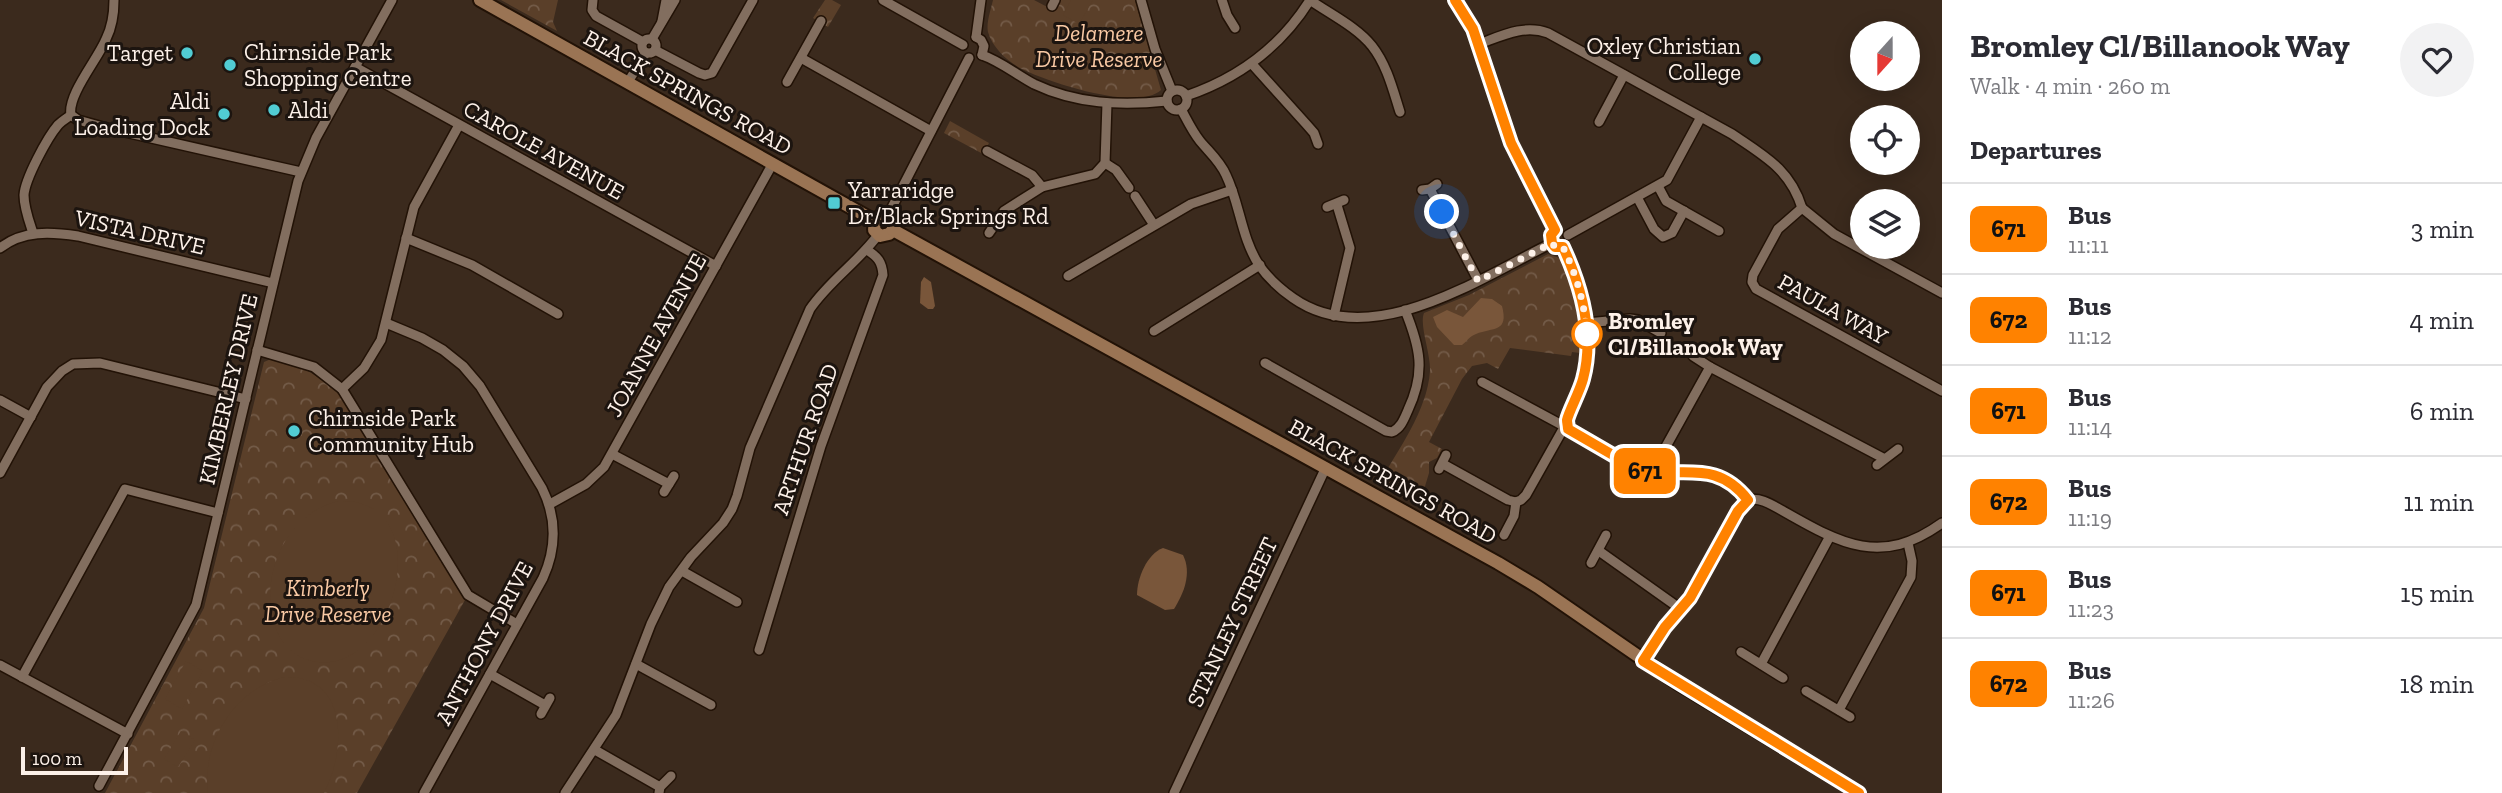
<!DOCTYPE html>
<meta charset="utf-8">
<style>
body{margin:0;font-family:"Zilla Slab",serif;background:#f2f2f3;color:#2b2b33;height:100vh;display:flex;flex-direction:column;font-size:26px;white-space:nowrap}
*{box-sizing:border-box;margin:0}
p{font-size:23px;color:#7c7c81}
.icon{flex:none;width:38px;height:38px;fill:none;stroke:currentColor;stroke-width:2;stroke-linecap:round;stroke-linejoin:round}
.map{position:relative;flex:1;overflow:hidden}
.sheet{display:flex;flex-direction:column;background:#fff;width:560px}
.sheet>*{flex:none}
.badge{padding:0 14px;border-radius:10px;font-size:24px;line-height:46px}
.needle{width:46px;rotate:201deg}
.tools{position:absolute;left:1850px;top:21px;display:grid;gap:14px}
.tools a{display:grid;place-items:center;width:70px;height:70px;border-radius:50%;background:#fff;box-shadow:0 4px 18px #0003;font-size:35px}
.scale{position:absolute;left:21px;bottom:18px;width:107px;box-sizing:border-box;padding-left:7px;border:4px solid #fdf1e9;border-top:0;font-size:19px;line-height:24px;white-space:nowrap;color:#fdf1e9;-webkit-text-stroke:5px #1c140f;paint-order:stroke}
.you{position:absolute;width:35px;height:35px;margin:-18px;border:5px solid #fff;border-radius:50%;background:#1a73e8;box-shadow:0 0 0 10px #1a73e833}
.map>.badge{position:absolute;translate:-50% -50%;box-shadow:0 0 0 4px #fff}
h2{padding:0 28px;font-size:26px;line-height:63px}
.round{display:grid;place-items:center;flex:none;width:74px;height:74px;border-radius:37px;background:#f2f2f3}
.summary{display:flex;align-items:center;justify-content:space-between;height:119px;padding:0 28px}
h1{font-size:33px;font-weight:700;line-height:52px}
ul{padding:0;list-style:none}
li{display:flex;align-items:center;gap:21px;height:91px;padding:0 28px;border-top:2px solid #e1e1e2}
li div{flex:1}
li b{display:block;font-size:26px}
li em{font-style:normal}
li .badge{min-width:77px;font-weight:700;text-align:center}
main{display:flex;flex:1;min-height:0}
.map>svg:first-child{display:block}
</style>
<main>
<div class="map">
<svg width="1942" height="793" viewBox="0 0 1942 793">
<defs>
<pattern id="park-crowns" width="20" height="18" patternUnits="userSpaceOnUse" patternTransform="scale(1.75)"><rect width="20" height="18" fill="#5a3f29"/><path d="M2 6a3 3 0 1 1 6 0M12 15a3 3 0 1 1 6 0" fill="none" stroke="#735b48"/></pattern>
</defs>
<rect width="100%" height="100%" fill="#3b2a1d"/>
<!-- park -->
<g fill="url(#park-crowns)">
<polygon points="501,0 558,0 553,22 557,31"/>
<polygon points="825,0 832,0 841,5 828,27 813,18"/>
<path d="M993 0H1034L1053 10 1058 0H1135L1161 90C1137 112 1047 82 1020 68 1007 61 992 47 988 32 986 23 991 9 993 0Z"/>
<polygon points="950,121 989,143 983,154 944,133"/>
<path d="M1548 254 1562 259C1574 289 1581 320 1580 353L1572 352 1571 356 1510 348 1498 369 1487 363 1472 366 1462 379 1429 442 1442 449 1437 458 1429 462V473L1419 506 1379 484C1398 449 1427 412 1430 371 1431 354 1419 325 1424 313L1469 295Z"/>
<polygon points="271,359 303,368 340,391 465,600 357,793 105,793 204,608 264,362"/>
</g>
<!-- pitch -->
<g fill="#5a3f29">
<polygon points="1071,0 1093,0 1079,24 1063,15"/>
<path d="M339 501C445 497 392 690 305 659 291 654 281 642 276 629 257 579 285 513 339 501Z"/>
<polygon points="186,661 203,671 182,709 165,699"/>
<path d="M285 677C349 675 346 752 324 793H208C201 743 235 688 285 677Z"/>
<polygon points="181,731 195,740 178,767 164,759"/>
</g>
<!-- water -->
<g fill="#79563a">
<polygon points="924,277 931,282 935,306 933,309 928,309 920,303 921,282"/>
<path d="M1481 298 1492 299 1502 306C1509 333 1493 327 1476 334 1470 336 1467 341 1462 345H1454L1437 327 1433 317 1447 310 1463 317Z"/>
<path d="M1163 548 1183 555C1192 573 1184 593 1174 609L1165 610 1137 595C1137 578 1147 554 1163 548Z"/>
</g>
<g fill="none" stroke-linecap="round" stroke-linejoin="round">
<!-- minor casing -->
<g stroke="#221206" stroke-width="12">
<g id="minor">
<polyline points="593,0 592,10 596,16 643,42"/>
<polyline points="883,0 963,45"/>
<polyline points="1141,0 1155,49 1172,91"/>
<polyline points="1222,0 1227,15 1235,28"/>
<polyline points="1455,0 1473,29 1511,143 1555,230"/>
<polyline points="1052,6 1055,0"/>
<polyline points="662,21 666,0"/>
<polyline points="976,37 981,0"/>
<polyline points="976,37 981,40 984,46 982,55"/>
<circle cx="649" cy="46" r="7"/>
<polyline points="652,39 675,0"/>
<path d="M1479 44C1501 36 1524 24 1548 33L1732 134C1764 156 1790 169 1802 208"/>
<polyline points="655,50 699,73 705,75 712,73 753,0"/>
<path d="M982 55C1000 61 1017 75 1034 84 1076 104 1121 106 1167 101"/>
<polyline points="801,58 931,131"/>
<polyline points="1252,64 1307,125 1314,133 1318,144"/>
<polyline points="355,67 716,266"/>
<polyline points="628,82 646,53"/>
<polyline points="787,82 821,21"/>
<circle cx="1177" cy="100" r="10"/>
<path d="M1186 96C1239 78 1280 48 1310 0 1330 14 1357 27 1372 46 1387 65 1393 90 1400 112"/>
<path d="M1181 109C1187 120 1192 131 1200 141 1209 152 1220 161 1226 175 1240 204 1241 237 1259 265 1268 278 1280 289 1293 298 1371 353 1480 278 1552 243"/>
<polyline points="71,115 78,120 103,127 301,172"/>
<path d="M71 115C67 95 98 59 106 39 112 27 114 13 114 0"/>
<polyline points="1599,122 1624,75"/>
<polyline points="987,151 1032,175 1042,187"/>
<polyline points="1105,163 1116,170 1129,188"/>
<polyline points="1658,186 1666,201 1719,231"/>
<polyline points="1430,189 1478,280"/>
<polyline points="1422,190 1430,189 1437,184"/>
<polyline points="1135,196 1154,225"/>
<polyline points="1637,197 1654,229 1663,237 1672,233 1684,211"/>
<polyline points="1327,207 1344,200"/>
<polyline points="1802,208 1778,229 1753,275 1752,282 1756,289 1942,391"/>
<polyline points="1802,208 1834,234 1942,293"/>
<polyline points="887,217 969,58"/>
<path d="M33 233C29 221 24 208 24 195 25 179 47 138 58 125 62 121 67 118 71 115"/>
<polyline points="989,233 1004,211 1042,187 1095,174 1105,163 1107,103"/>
<polyline points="1568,235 1667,180 1701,117"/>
<polyline points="406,238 472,265 558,314"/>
<path d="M1563 247C1592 308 1595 360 1566 422"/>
<path d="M0 248C23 230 51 232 78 236L273 283"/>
<polyline points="1068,276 1191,204 1232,190"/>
<polyline points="1334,316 1350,248 1337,205"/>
<path d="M386 323 422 338 443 350 463 366 480 386 542 488C557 518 557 547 543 578L424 793"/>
<polyline points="1586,323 1630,319 1638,320 1661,333"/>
<polyline points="1154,331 1260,265"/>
<polyline points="257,350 314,367 342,389 468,595 517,624"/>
<polyline points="1693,356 1710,367 1883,458"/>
<path d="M1265 363 1386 431 1392 432C1401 428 1404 419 1408 410 1426 372 1420 347 1405 310"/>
<polyline points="1482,382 1560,424"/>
<polyline points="342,389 364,368 381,340 414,207 459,125"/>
<polyline points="0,400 31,417"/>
<path d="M1568 430 1637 469C1680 480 1715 457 1748 500"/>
<polyline points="612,454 669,484"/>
<polyline points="1443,464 1508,500 1516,502"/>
<polyline points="1877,465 1898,449"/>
<polyline points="1439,469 1446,455"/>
<polyline points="1658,472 1659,459 1710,367"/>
<polyline points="0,473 47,387 62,371 73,364 100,363 246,399"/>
<polyline points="664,492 674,476"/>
<polyline points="1516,502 1521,500 1526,495 1562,431"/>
<polyline points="550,504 586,484 604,467 773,163"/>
<polyline points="1504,535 1514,516 1516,502"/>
<polyline points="1599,551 1682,610"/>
<polyline points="1591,563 1606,535"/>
<polyline points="682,571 737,602"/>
<path d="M759 650 821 446 883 275C882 262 878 257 867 250"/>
<polyline points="1741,652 1783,678"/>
<path d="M1643 661 1665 627 1690 598 1738 511 1748 500C1761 497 1772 505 1783 511 1841 544 1881 567 1942 523"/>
<polyline points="636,664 711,705"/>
<polyline points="1761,664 1829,538"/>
<polyline points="0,665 128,734"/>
<polyline points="490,674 545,705"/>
<polyline points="22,677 125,489 218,513"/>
<polyline points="1806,691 1850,717"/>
<polyline points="1839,710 1911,577 1912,561 1908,543"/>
<polyline points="541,714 550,698"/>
<polyline points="595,750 660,787"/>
<polyline points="99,786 196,605 298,181 316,138 392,0"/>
<path d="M565 793 616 715 651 624 669 587 691 557 723 523 732 509 737 496 750 448 810 309C829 281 858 262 878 235"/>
<polyline points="659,793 660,787 671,776"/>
<polyline points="1174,793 1326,467"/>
</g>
</g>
<!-- secondary casing -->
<g stroke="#221206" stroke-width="16">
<g id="secondary">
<polyline points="480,0 875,221"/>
<polyline points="875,221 874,230 880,236 889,234 893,230"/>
<polyline points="875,221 879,217 887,217 893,224 893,230"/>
<polyline points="893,230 1498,563 1538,587 1677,683 1859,793"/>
</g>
</g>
<!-- minor -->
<use href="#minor" stroke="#826e5f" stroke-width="9"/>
<!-- secondary -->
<use href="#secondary" stroke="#9a7454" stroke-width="12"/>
</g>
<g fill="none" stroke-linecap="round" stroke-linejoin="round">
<!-- line casing -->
<g stroke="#fff" stroke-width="16">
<path id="line" d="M1455 0 1473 29 1511 143 1555 230 1551 235 1552 243 1555 247H1563C1582 288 1595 334 1583 379 1580 391 1569 411 1567 420 1567 423 1568 426 1568 429L1637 469C1681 480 1714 457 1748 500L1738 511 1690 598 1665 627 1643 661 1859 793"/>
</g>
<!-- line -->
<use href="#line" stroke="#ff8200" stroke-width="10"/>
<!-- walk -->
<path stroke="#fdf1e9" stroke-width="7" stroke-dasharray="0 12.6" d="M1442 212 1478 281 1552 243 1555 247H1563C1578 278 1586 308 1587 342V334"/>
</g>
<!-- markers -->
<g fill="#51ccd3" stroke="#1c140f" stroke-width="2.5">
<circle cx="187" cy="53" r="7"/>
<circle cx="1755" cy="59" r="7"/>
<circle cx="230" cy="65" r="7"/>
<circle cx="274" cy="110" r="7"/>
<circle cx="224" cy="114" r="7"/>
<rect x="827" y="196" width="14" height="14" rx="3.5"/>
<circle cx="294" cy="431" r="7"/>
</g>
<circle fill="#fff" stroke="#ff8200" stroke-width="3.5" cx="1587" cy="334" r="14"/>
<g text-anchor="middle" stroke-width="6" stroke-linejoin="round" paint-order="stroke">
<!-- park labels -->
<g font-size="23" font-style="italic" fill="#f9c9a4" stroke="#1c140f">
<text x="1099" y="41">Delamere<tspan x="1099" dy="26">Drive Reserve</tspan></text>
<text x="328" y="596">Kimberly<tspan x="328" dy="26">Drive Reserve</tspan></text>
</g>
<!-- poi labels -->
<g font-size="23" fill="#fdf1e9" stroke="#1c140f" text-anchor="start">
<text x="1741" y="54" text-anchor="end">Oxley Christian<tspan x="1741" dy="26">College</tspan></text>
<text x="244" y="60">Chirnside Park<tspan x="244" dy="26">Shopping Centre</tspan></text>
<text x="173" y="61" text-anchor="end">Target</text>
<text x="210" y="109" text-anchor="end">Aldi<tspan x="210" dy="26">Loading Dock</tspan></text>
<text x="288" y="118">Aldi</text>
<text x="848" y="198">Yarraridge<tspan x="848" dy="26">Dr/Black Springs Rd</tspan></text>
<text x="308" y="426">Chirnside Park<tspan x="308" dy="26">Community Hub</tspan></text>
</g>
<!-- street labels -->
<g font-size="23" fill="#fdf1e9" stroke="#1c140f">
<text transform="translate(688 92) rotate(29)" y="8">BLACK SPRINGS ROAD</text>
<text transform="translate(544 150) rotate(29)" y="8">CAROLE AVENUE</text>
<text transform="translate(140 232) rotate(13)" y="8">VISTA DRIVE</text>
<text transform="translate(1833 309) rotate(29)" y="8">PAULA WAY</text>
<text transform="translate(656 335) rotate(-61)" y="8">JOANNE AVENUE</text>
<text transform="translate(228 389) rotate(-77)" y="8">KIMBERLEY DRIVE</text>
<text transform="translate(805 439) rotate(-71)" y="8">ARTHUR ROAD</text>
<text transform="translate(1393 481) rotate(29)" y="8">BLACK SPRINGS ROAD</text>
<text transform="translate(1232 622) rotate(-65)" y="8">STANLEY STREET</text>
<text transform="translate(484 643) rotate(-62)" y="8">ANTHONY DRIVE</text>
</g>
<!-- stop labels -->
<g font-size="23" font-weight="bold" fill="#fdf1e9" stroke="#1c140f" text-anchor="start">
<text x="1608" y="329">Bromley<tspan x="1608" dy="26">Cl/Billanook Way</tspan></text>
</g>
</g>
</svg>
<div class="tools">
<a><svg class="needle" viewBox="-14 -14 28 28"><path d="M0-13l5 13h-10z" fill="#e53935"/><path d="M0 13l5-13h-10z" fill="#7c7c81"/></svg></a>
<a><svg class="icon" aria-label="locate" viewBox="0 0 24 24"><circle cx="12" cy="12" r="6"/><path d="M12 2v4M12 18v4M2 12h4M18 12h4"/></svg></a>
<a><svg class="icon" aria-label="layers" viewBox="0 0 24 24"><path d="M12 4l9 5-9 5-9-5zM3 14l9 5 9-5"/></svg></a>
</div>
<div class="scale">100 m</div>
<div class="you" style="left:1442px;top:212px"></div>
<b class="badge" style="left:1645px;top:471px;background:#ff8200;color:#111">671</b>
</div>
<section class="sheet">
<div class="summary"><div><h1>Bromley Cl/Billanook Way</h1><p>Walk · 4 min · 260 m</p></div><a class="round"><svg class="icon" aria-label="heart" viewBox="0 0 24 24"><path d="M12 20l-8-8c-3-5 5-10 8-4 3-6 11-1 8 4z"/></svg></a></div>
<h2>Departures</h2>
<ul>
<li><span class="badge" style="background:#ff8200;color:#111">671</span><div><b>Bus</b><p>11:11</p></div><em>3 min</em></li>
<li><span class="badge" style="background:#ff8200;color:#111">672</span><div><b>Bus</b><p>11:12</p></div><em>4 min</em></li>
<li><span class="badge" style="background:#ff8200;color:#111">671</span><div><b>Bus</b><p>11:14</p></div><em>6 min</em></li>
<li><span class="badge" style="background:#ff8200;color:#111">672</span><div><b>Bus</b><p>11:19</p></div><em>11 min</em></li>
<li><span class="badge" style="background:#ff8200;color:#111">671</span><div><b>Bus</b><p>11:23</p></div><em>15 min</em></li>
<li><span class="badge" style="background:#ff8200;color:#111">672</span><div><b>Bus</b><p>11:26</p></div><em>18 min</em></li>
</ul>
</section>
</main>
